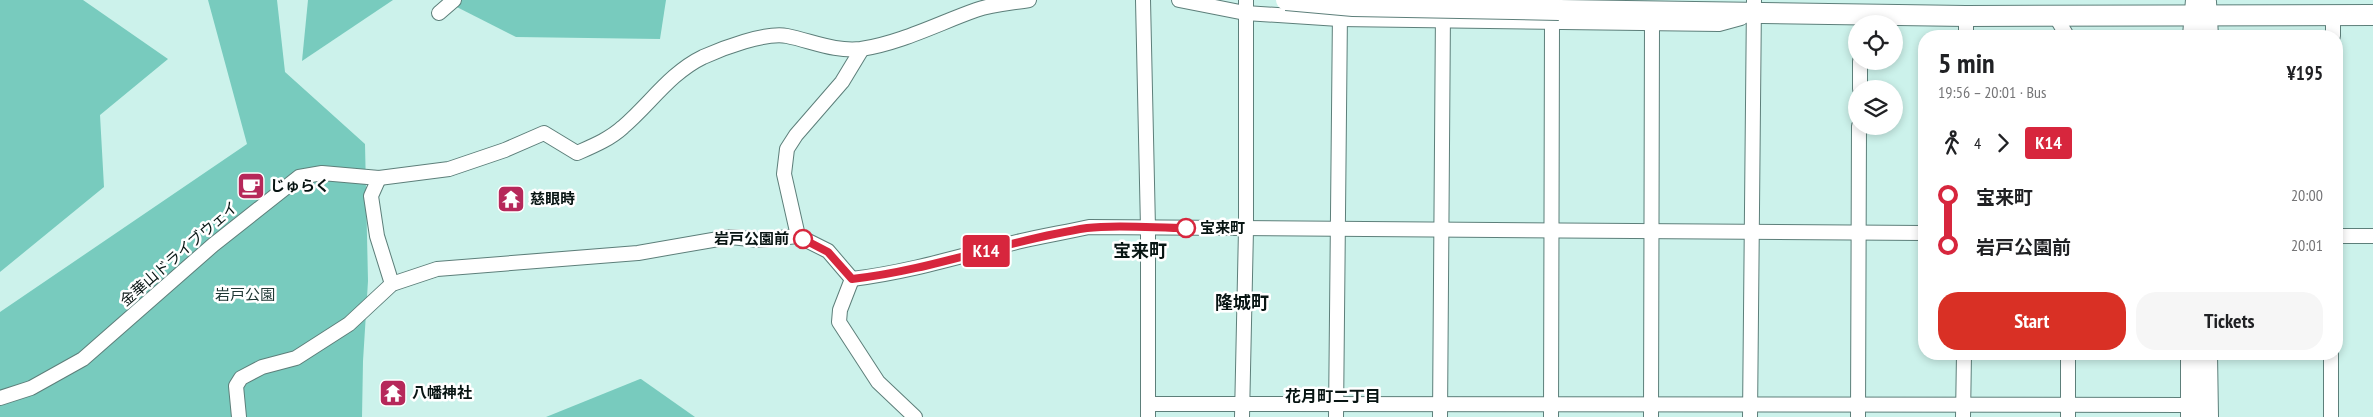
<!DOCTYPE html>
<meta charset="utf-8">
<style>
body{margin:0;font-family:"PT Sans Narrow","Noto Sans JP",sans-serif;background:#f6f6f6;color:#202124;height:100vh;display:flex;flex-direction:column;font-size:19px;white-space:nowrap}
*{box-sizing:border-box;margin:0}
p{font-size:16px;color:#757577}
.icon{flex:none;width:28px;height:28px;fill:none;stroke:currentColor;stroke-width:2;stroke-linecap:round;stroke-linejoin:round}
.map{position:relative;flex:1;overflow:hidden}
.sheet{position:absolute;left:1918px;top:30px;width:425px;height:330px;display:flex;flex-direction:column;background:#fff;border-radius:20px;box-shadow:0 2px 8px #0003}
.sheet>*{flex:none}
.badge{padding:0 10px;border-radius:4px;font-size:18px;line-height:32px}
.buttons{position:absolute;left:1848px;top:15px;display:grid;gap:10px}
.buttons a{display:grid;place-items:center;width:55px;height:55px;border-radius:50%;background:#fff;box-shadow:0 2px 8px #0003;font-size:25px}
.map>.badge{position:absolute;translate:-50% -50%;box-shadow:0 0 0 2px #fff}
.legs{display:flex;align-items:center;gap:8px;height:55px;padding:0 20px;font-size:16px}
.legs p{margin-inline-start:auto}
.overview{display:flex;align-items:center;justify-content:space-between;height:85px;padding:0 20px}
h1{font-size:28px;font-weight:700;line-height:38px}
.action{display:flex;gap:10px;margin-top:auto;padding:10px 20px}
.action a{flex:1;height:58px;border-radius:20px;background:#d93025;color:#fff;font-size:20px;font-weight:700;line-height:58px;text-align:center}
.action a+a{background:#f6f6f6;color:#202124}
ul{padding:0 20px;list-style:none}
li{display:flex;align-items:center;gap:18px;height:50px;font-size:19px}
li i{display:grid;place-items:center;width:8px;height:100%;margin:0 6px;background:currentColor}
li i::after{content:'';width:12px;height:12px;margin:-6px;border:4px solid;border-radius:50%;background:#fff}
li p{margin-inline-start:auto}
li:first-child i{background:linear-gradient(#0000 50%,currentColor 0)}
li:last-child i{background:linear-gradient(currentColor 50%,#0000 0)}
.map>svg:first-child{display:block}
</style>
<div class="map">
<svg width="2373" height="417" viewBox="0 0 2373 417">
<rect width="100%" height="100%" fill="#ccf2eb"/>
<!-- green -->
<g fill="#78cbbe">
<polygon points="0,0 83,0 168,59 100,115 104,187 0,272"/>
<polygon points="208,0 277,0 285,72 365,144 368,281 363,361 362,417 0,417 0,312 247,144"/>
<polygon points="308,0 393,0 302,61"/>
<polygon points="443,0 666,0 660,39 516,37"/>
<polygon points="641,379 695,417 546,417 640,379"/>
</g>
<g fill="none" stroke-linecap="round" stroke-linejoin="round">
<!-- minor casing -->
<g stroke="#5d7f7a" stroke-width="16">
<g id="minor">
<polyline points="1143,0 1148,228 1148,417"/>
<polyline points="1179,0 1245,13 1339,19 1719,24 1741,18"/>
<polyline points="439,13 454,0"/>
<polyline points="1549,15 1552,22 1551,417"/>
<polyline points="2056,17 2067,36"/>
<polyline points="1966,36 1966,16"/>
<polyline points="2333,36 2333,14"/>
<polyline points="1860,89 1860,61"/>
<polyline points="379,178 371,196 377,236 392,284"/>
<polyline points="798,236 784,174 787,149 796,135 842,82 862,49"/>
<polyline points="2336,236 2373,236"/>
<path d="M852 279C910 272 964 255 1021 241 1043 236 1066 232 1089 227L1924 233"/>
<polyline points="852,279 840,310 839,322 878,382 915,417"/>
<polyline points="2331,354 2331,417"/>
<path d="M0 398 31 388 83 359 213 245 299 177 322 173 379 178 449 169 505 150 544 133 577 153C593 146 610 139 623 127 650 104 670 73 703 57 723 48 765 32 787 36 812 41 835 52 861 49 901 43 939 23 976 10 993 4 1012 3 1029 0"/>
<polyline points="1148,404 2191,405"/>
<polyline points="239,417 236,386 241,378 262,367 296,358 349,324 392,284 437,269 638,253 730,237 760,240 798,236 828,251 852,279"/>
<polyline points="1242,417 1246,229 1246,0"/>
<polyline points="1336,417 1340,11"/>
<polyline points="1440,417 1443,10"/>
<polyline points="1651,417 1652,22"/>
<polyline points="1750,417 1754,0"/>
<polyline points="1858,417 1859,126"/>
<polyline points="1963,417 1964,354"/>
<polyline points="2068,417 2068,354"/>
</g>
</g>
<!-- highway casing -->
<g stroke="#5d7f7a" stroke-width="22">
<g id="highway">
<polyline points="2206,2 2208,36"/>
<polyline points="1559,10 1966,16 2373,15"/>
<polyline points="2193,36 2196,0"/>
<polyline points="2207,354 2208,417"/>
<polyline points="2191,417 2191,354"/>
</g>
</g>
<!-- minor -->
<use href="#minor" stroke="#fff" stroke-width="14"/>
<!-- highway -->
<use href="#highway" stroke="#fff" stroke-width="20"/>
<!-- highway-bridge casing -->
<g stroke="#5d7f7a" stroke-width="22" stroke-linecap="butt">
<polyline id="highway-bridge" points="1286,0 1353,6 1559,10"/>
</g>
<!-- highway-bridge -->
<use href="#highway-bridge" stroke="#fff" stroke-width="20"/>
</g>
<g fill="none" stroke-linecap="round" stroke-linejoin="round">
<!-- line-1 casing -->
<g stroke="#fff" stroke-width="11">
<path id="line-1" d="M803 239 828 252 852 279C933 270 1007 240 1087 228 1115 224 1157 228 1186 228"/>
</g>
<!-- line-1 -->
<use href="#line-1" stroke="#d7263d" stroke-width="8"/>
</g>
<!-- icons -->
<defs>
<g id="cafe-square" transform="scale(1.4375)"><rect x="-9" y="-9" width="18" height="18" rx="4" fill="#b6285a" stroke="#fff"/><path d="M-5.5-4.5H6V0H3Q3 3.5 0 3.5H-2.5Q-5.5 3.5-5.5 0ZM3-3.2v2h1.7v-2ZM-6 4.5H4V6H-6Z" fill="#fff"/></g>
<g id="temple-square" transform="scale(1.4375)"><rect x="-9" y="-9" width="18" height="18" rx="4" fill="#b6285a" stroke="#fff"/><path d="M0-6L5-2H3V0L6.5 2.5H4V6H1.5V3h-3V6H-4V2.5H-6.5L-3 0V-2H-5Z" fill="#fff"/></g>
</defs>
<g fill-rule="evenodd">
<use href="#cafe-square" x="251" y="186"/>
<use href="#temple-square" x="511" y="199"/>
<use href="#temple-square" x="393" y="393"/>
</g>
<!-- markers -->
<g fill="#fff" stroke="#d7263d" stroke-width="2.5">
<circle cx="1186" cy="228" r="9"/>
<circle cx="803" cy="239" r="9"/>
</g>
<g text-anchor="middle" stroke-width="5" stroke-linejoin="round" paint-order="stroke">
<!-- poi labels -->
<g font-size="15" font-weight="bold" fill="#081513" stroke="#fff" text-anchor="start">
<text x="270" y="191">じゅらく</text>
<text x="530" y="204">慈眼時</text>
<text x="412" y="398">八幡神社</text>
</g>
<!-- stop labels -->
<g font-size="15" font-weight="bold" fill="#081513" stroke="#fff" text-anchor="start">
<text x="1200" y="233">宝来町</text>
<text x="789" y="244" text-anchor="end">岩戸公園前</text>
</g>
<!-- street labels -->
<g font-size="15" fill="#081513" stroke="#fff">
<text transform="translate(179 254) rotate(-41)" y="5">金華山ドライブウェイ</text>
</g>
<!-- park labels -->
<g font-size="15" fill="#203835" stroke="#fff">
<text x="245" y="300">岩戸公園</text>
</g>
<!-- neighbourhood labels -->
<g font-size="16" font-weight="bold" fill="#081513" stroke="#fff">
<text x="1333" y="402">花月町二丁目</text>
</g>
<!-- quarter labels -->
<g font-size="18" font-weight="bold" fill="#081513" stroke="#fff">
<text x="1140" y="257">宝来町</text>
<text x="1242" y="309">隆城町</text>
</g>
</g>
</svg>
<div class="buttons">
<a><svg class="icon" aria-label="locate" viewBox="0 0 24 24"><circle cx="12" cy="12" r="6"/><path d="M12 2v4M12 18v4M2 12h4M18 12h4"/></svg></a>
<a><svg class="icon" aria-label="layers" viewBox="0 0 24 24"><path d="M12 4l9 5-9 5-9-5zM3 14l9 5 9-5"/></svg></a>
</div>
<b class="badge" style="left:986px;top:251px;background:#d7263d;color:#fff">K14</b>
<section class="sheet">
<div class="overview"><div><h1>5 min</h1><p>19:56 – 20:01 · Bus</p></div><b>¥195</b></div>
<div class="legs"><svg class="icon" aria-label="walk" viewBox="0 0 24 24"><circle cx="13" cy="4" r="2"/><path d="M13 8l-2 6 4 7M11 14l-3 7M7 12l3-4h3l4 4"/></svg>4<svg class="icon" aria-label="forward" viewBox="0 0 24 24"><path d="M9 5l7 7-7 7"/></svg><b class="badge" style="background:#d7263d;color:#fff">K14</b></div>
<ul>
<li><i style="color:#d7263d"></i><b>宝来町</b><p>20:00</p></li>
<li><i style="color:#d7263d"></i><b>岩戸公園前</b><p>20:01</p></li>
</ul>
<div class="action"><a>Start</a><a>Tickets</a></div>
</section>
</div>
